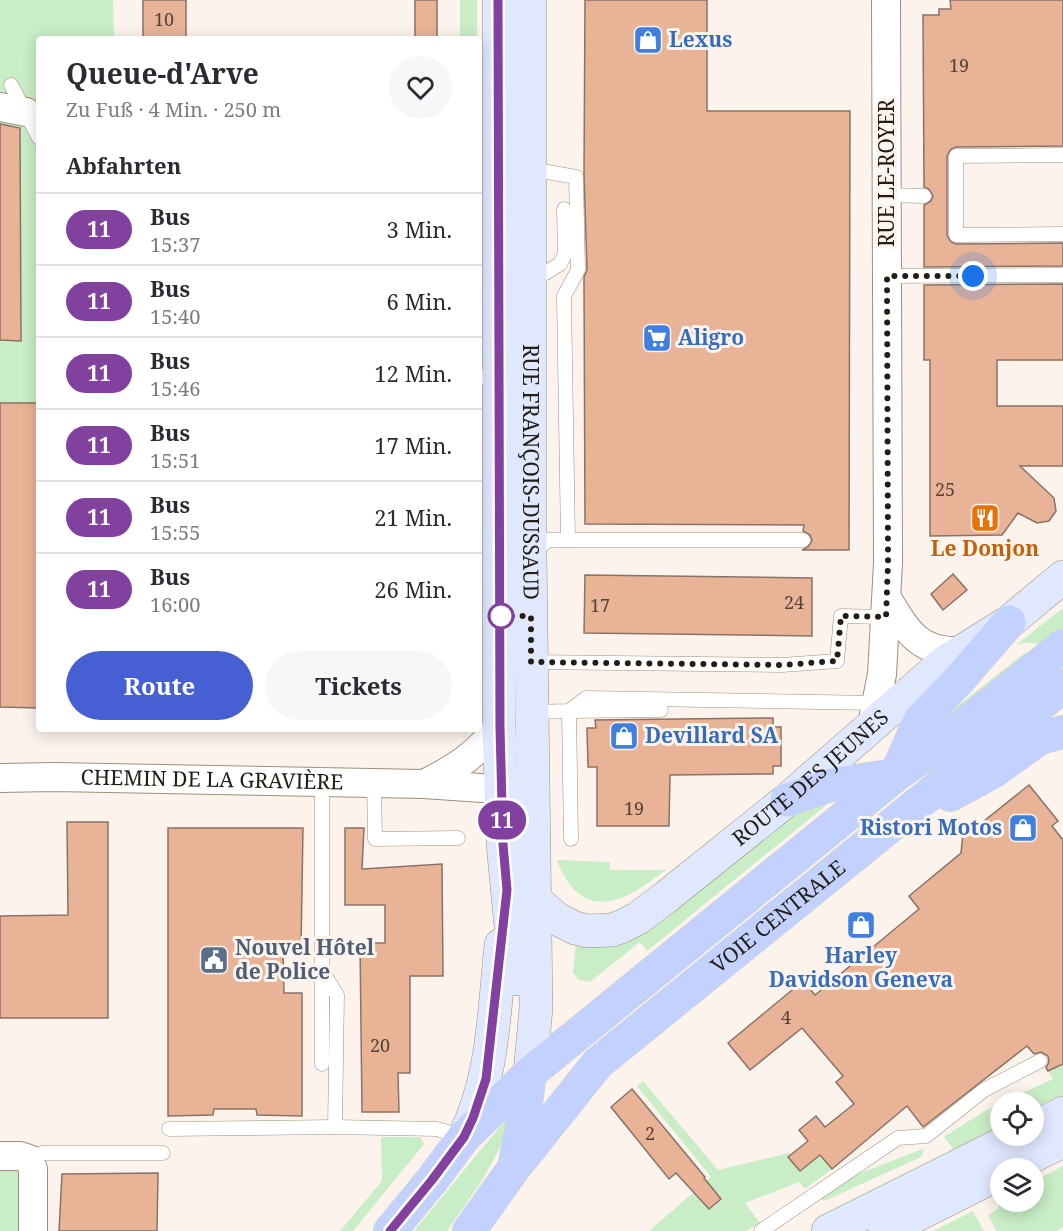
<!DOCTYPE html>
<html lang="de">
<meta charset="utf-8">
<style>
body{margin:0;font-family:"Noto Serif",serif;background:#f7f7f7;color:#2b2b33;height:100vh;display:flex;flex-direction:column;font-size:22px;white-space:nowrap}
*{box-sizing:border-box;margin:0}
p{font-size:20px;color:#7c7c81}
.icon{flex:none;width:33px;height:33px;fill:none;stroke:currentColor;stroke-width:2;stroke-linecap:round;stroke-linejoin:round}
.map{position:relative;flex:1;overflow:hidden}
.side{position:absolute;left:36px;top:36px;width:446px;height:696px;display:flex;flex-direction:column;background:#fff;border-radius:6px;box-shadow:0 3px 15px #0003}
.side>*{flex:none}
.badge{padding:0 12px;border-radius:20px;font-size:21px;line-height:39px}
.tools{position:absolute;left:990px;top:1092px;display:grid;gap:12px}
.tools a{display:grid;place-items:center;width:54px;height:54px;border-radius:50%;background:#fff;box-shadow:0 3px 15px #0003;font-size:30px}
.you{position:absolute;width:30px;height:30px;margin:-15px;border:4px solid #fff;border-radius:50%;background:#1a73e8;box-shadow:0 0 0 9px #1a73e833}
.map>.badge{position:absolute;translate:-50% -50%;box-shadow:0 0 0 3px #fff}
h2{padding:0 30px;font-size:22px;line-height:54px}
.round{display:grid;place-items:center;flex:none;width:63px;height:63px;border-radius:32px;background:#f7f7f7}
.overview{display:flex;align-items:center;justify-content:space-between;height:102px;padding:0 30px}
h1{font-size:28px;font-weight:700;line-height:45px}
.button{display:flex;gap:12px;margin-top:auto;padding:12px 30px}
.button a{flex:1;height:69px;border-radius:36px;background:#465fd3;color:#fff;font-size:24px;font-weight:700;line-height:69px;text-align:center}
.button a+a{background:#f7f7f7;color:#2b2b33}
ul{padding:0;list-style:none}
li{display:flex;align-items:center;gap:18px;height:72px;padding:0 30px;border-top:2px solid #e1e1e2}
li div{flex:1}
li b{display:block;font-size:22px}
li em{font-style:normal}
li .badge{min-width:66px;font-weight:700;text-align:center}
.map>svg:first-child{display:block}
</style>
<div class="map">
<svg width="1063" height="1231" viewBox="0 0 1063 1231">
<rect width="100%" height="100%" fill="#fcf4ec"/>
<!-- green -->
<g fill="#c9edc6">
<polygon points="0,0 113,0 114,39 39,39 39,577 0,577"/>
<rect x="460" y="0" width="17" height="36"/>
<path d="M1063 608V629L1042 646C1032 641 1027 642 1016 645Z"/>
<polygon points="1026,652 1030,655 932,735 941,719"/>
<polygon points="829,803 647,951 640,942 590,982 579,980 573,973 576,945 782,818"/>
<path d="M557 860 610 862V870H666C654 878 640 890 626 896 590 912 569 893 557 860Z"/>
<polygon points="1063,1064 1063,1095 1034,1110 1034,1102 1003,1102 1053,1079 1048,1071"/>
<polygon points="643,1081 718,1170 789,1153 791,1155 789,1157 800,1171 820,1155 832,1169 805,1189 799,1182 745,1203 760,1223 746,1231 649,1231 711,1177 637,1086"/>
<polygon points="1000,1104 1000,1126 954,1150 944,1137 983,1112"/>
<polygon points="507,1118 514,1122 483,1179 447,1231 414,1231"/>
<polygon points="381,1137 420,1137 424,1144 353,1231 340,1231 382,1181"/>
<polygon points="925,1148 921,1157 824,1201 818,1197 840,1181"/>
<polygon points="1063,1166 1063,1227 1056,1231 996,1231 988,1215 999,1208 997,1200 1000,1198 1000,1202 1034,1202 1034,1181"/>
<polygon points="19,1167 24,1231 0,1231 0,1168"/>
<polygon points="973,1211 984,1231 933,1231"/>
</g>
<!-- building -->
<g fill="#e9b398" stroke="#8a7266" stroke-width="1.5">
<rect x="143" y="0" width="43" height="39"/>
<rect x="415" y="0" width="22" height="39"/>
<polygon points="585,0 707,0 707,111 850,111 849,550 802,550 808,547 812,541 810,535 803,531 804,525 585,524 584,277 587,270 584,174"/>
<polygon points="950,0 1063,0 1063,146 956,147 951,149 947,156 947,235 951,242 956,244 1063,243 1063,266 924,267 924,205 931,201 933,196 929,189 924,187 923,15 939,15 939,9 951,9"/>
<polygon points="0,124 20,128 21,341 0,340"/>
<polygon points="1063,284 1063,360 997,360 997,406 1063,406 1063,466 1020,466 1054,498 1056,511 1049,521 1037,523 1018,513 1002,535 930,536 930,360 924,360 924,285"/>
<polygon points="0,403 39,403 39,708 0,707"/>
<polygon points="953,574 967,590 943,610 931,594"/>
<polygon points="585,575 812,578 812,636 584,633"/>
<polygon points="773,718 773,727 781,727 781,766 773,766 773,774 670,775 669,826 597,826 597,767 588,767 587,728 596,728 595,720"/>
<polygon points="1029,785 1058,821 1052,826 1063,840 1063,1064 1048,1071 1046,1068 1049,1062 1048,1056 1041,1052 1034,1054 1027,1046 923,1127 907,1106 832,1169 820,1155 800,1171 788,1157 808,1141 799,1130 816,1116 825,1127 854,1104 836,1082 843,1076 802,1028 750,1070 728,1043 803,981 815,995 919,909 909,896 961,853 963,833 969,833"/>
<polygon points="67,822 108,822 108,1018 0,1018 0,916 68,915"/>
<polygon points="168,828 303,828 301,950 283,950 284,993 302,993 302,1116 257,1115 256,1109 214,1109 213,1115 168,1116"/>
<polygon points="345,828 364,828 362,869 442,864 443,976 410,976 410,1073 398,1073 399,1112 362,1112 360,943 385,943 385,905 345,905"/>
<polygon points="632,1089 705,1177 704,1178 721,1199 709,1209 676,1173 669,1179 611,1107"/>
<polygon points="158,1173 157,1231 59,1231 62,1174"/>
</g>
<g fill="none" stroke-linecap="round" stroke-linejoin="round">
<!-- lane casing -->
<g stroke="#a18e7c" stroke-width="15">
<g id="lane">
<polyline points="11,85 39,138"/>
<polyline points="1063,155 956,156 956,235 1063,234"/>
<polyline points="530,169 576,177 578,270 564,296 568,540"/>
<polyline points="887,195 924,196"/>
<polyline points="887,276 1063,275"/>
<polyline points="532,281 560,264 565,254 564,209"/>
<polyline points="478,377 500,377"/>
<polyline points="533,553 548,540 803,540"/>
<polyline points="531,662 782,665 837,661 841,616 886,617"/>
<polyline points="532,712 569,711 586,698 876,703"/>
<polyline points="322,782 322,1064"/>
<polyline points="374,783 375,839 458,838"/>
<polyline points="571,839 569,711 661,710"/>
<polyline points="322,971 337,995 335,1127"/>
<polyline points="169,1129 335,1127 437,1129 464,1137"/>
<polyline points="29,1159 42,1153 163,1153"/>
<polyline points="761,1231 898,1138 926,1136 984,1090 1040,1061"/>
</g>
</g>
<!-- street casing -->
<g stroke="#a18e7c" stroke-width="30">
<g id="street">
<polyline points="0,107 26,112"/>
<path d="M887 598C907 631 919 654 962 651"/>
<polyline points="872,725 882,674 888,563 886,0"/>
<path id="s1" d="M0 778 54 777 424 784 523 791"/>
<path d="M424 784C458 767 474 756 499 727"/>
<polyline points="0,1156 20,1156 29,1159 33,1169 33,1231"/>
</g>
</g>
<!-- secondary casing -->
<g stroke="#a18e7c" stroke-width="34">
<g id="secondary">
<polyline points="499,0 499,727 503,844 516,979"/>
<path id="s2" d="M530 0V555L536 1008 530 1073"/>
<path id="s3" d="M534 899 557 919 575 928 587 931 612 930 623 926 638 918 666 897 787 800 945 662 1009 622 1063 577"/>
<polyline points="1034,1128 1063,1113"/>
<path d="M464 1137C494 1077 494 1010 501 945"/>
<polyline points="1009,1168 1063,1141"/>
<polyline points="828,1231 1018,1136"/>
<polyline points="885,1231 1000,1173"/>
</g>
</g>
<!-- primary casing -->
<g stroke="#d3d2d0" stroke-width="34">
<g id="primary">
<polyline points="896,775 920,720 958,681 1009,622"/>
<polyline points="950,795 994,771 1040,738 1063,732"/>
<polyline points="787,800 831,785 895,775"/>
<polyline points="515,1163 525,1111 530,1073"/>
<polyline points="390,1231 432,1180 464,1137 530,1073 896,775 941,743 1063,646"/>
<path id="s4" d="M469 1231 514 1168 598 1063 1063 686"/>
</g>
</g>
<!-- lane -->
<use href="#lane" stroke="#fff" stroke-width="14"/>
<!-- street -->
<use href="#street" stroke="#fff" stroke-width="28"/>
<!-- secondary -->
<use href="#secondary" stroke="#e0e8fe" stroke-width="33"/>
<!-- primary -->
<use href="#primary" stroke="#c2d1fd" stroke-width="33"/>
</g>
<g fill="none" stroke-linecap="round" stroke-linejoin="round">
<!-- line casing -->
<g stroke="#fff" stroke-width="14">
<polyline id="line" points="390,1231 432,1180 464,1137 473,1118 486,1079 507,890 503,844 500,727 498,0"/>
</g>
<!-- line -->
<use href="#line" stroke="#82419e" stroke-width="9"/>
<!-- walk -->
<polyline stroke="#241d16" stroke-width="6" stroke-dasharray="0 10.8" points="501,616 531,616 531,662 782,665 837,661 841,616 886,617 888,563 887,276 973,276"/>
</g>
<!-- icons -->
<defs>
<g id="shop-square" transform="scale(1.5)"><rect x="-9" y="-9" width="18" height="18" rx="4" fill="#3f7fe0" stroke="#fcf4ec"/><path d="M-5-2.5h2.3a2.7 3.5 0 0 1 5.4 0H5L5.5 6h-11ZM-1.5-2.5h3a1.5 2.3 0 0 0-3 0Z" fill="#fff"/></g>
<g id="supermarket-square" transform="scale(1.5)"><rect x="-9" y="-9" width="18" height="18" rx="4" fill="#3f7fe0" stroke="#fcf4ec"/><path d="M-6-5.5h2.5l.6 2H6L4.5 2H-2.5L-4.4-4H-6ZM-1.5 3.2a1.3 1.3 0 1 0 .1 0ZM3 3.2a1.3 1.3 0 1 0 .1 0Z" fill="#fff"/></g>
<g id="restaurant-square" transform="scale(1.5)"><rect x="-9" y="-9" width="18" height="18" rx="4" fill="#e8710a" stroke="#fcf4ec"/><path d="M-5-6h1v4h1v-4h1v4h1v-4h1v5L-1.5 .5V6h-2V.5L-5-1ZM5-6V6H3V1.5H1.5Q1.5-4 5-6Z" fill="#fff"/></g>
<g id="civic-square" transform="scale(1.5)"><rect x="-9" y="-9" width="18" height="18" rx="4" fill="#5c6f8a" stroke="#fcf4ec"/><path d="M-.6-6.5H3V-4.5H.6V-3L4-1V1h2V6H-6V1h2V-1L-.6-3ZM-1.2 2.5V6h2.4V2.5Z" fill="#fff"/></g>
</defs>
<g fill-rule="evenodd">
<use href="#shop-square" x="648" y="40"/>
<use href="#supermarket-square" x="657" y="338"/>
<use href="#restaurant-square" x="985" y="518"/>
<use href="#shop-square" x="624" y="736"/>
<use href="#shop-square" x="1023" y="828"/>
<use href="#shop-square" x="861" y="925"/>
<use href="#civic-square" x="214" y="960"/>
</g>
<!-- markers -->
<circle fill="#fff" stroke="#82419e" stroke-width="3" cx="501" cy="616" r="12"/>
<g text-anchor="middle" stroke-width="6" stroke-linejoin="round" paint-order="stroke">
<!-- number labels -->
<g font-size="18" fill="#554236">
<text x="164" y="26">10</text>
<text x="959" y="72">19</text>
<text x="945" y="496">25</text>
<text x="794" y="609">24</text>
<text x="600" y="612">17</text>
<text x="634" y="815">19</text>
<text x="786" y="1024">4</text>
<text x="380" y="1052">20</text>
<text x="650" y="1140">2</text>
</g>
<!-- shop labels -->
<g font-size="21" font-weight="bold" fill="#366cbe" stroke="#fcf4ec" text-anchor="start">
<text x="669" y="47">Lexus</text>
<text x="678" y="345">Aligro</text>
<text x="645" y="743">Devillard SA</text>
<text x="1002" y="835" text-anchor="end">Ristori Motos</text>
<text x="861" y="963" text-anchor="middle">Harley<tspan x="861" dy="24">Davidson Geneva</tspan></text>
</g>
<!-- street labels -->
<g font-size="21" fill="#241d16" stroke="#fcf4ec">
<text transform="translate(887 173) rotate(-90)" y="7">RUE LE-ROYER</text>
<text dy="7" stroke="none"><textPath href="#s2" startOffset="472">RUE FRANÇOIS-DUSSAUD</textPath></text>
<text dy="7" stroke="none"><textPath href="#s3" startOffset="339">ROUTE DES JEUNES</textPath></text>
<text dy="7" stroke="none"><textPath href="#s1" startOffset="212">CHEMIN DE LA GRAVIÈRE</textPath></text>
<text dy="7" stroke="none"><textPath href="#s4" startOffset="444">VOIE CENTRALE</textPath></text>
</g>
<!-- food labels -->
<g font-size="21" font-weight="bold" fill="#c56008" stroke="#fcf4ec">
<text x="985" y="556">Le Donjon</text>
</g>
<!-- service labels -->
<g font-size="21" font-weight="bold" fill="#4e5e75" stroke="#fcf4ec" text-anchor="start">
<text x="235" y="955">Nouvel Hôtel<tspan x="235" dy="24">de Police</tspan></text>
</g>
</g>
</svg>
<div class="tools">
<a><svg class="icon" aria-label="locate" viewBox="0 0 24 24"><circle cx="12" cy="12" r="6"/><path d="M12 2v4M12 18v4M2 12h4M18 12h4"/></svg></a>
<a><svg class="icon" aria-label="layers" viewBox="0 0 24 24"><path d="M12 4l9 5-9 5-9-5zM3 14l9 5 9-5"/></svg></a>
</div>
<div class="you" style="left:973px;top:276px"></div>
<b class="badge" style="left:502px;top:820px;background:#82419e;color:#fff">11</b>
<section class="side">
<div class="overview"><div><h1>Queue-d'Arve</h1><p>Zu Fuß · 4 Min. · 250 m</p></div><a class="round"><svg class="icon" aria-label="heart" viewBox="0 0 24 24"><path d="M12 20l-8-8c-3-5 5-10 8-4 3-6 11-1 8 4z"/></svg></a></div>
<h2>Abfahrten</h2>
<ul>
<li><span class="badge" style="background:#82419e;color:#fff">11</span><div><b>Bus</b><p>15:37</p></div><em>3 Min.</em></li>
<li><span class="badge" style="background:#82419e;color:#fff">11</span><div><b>Bus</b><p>15:40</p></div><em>6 Min.</em></li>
<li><span class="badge" style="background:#82419e;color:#fff">11</span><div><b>Bus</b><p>15:46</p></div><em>12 Min.</em></li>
<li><span class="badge" style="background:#82419e;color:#fff">11</span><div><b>Bus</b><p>15:51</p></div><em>17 Min.</em></li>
<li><span class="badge" style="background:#82419e;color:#fff">11</span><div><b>Bus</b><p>15:55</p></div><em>21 Min.</em></li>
<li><span class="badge" style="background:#82419e;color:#fff">11</span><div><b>Bus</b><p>16:00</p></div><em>26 Min.</em></li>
</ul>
<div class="button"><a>Route</a><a>Tickets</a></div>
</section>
</div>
